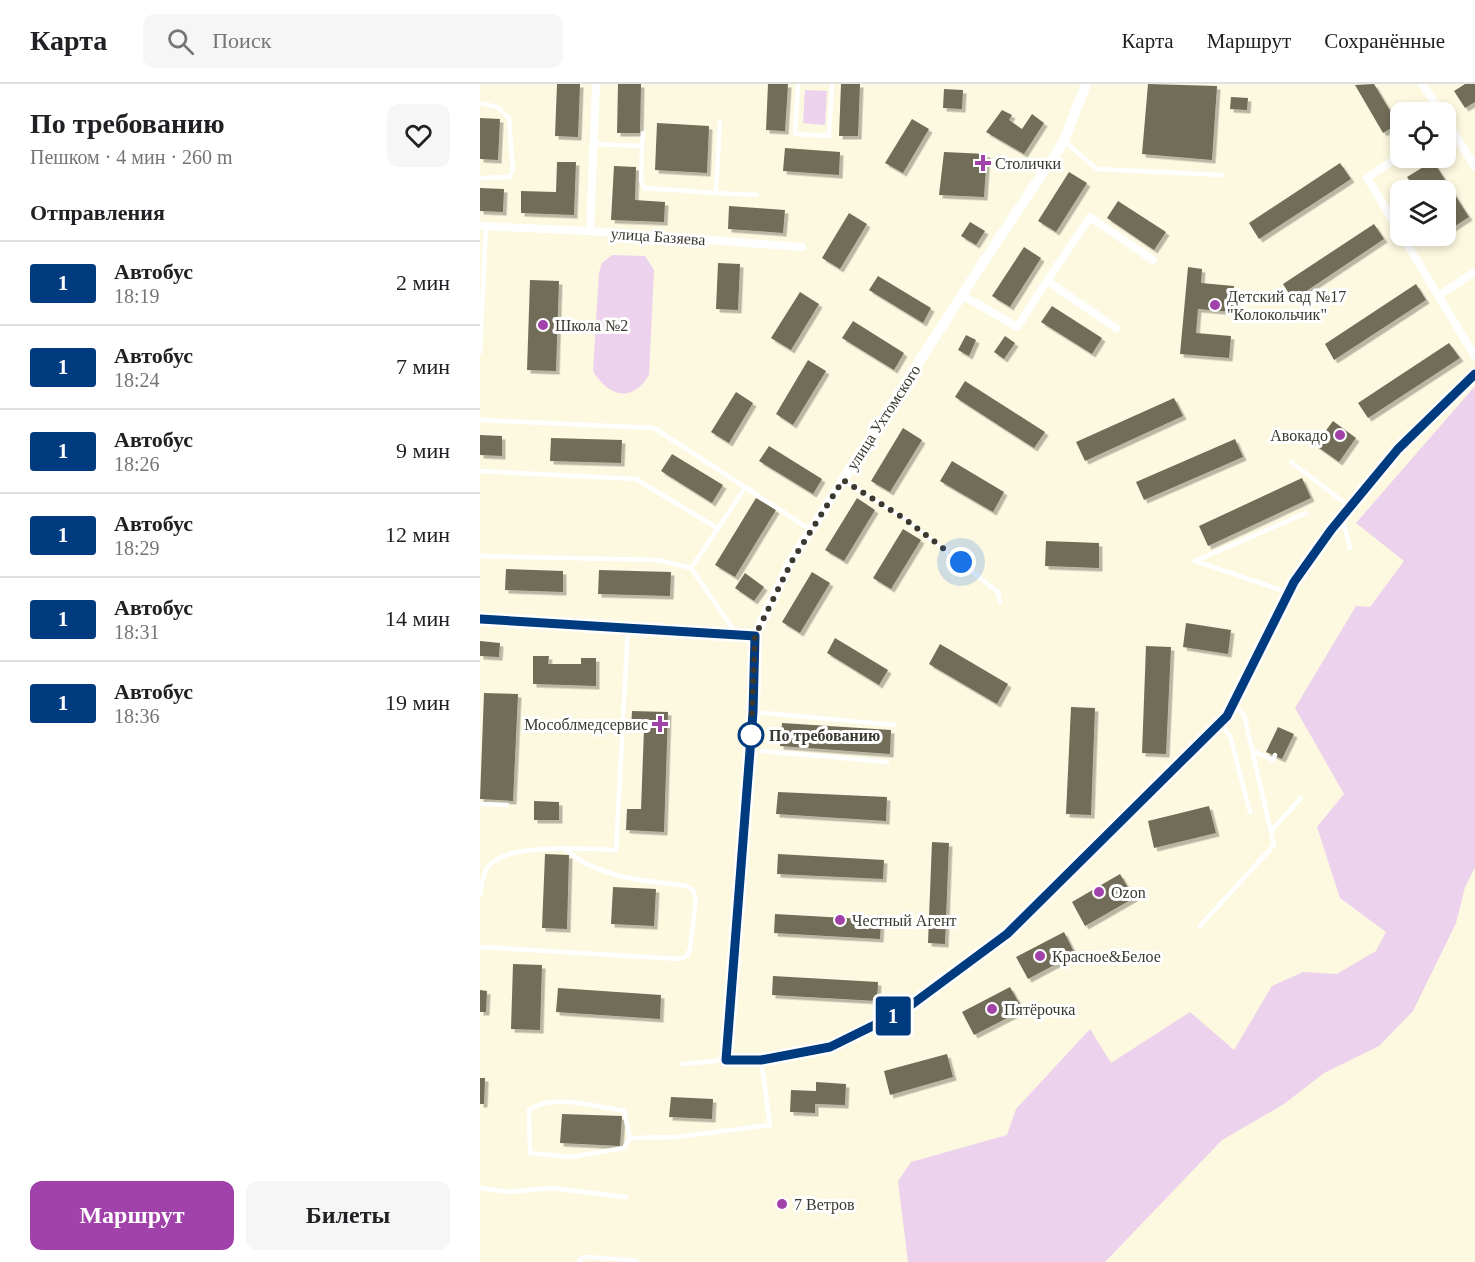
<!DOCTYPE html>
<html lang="ru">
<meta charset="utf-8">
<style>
body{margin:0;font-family:Georgia,serif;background:#f6f6f6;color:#202124;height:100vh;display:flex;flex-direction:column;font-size:22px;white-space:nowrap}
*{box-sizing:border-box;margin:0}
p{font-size:20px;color:#757577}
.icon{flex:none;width:33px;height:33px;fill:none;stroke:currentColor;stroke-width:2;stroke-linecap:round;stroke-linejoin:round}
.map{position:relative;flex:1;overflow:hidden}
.panel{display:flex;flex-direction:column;background:#fff;width:480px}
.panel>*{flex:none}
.badge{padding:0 12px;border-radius:4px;font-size:21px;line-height:39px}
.tools{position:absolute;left:910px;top:18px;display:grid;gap:12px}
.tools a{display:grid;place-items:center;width:66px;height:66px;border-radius:12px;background:#fff;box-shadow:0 3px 9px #0003;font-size:30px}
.you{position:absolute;width:30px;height:30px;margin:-15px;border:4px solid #fff;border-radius:50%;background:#1a73e8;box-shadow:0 0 0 9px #1a73e833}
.map>.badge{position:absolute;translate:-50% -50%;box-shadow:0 0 0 3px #fff}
h2{padding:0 30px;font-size:22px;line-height:54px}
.round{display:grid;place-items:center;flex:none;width:63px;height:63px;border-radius:12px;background:#f6f6f6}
.overview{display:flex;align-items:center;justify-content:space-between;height:102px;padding:0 30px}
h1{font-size:28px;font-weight:800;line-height:45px}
.action{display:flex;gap:12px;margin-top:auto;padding:12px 30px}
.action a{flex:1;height:69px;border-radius:12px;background:#a142aa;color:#fff;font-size:24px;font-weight:800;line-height:69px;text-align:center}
.action a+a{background:#f6f6f6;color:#202124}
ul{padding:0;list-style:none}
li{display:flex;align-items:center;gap:18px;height:84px;padding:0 30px;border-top:2px solid #e0e0e0}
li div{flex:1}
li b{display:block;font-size:22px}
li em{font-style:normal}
li .badge{min-width:66px;font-weight:700;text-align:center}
header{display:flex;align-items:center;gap:36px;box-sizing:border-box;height:84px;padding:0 30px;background:#fff;border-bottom:2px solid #e0e0e0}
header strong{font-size:28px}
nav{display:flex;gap:33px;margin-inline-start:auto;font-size:21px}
.search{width:420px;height:54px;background:#f6f6f6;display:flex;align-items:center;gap:15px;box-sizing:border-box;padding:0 21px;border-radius:12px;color:#757577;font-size:22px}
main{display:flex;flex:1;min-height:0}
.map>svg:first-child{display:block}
</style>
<header>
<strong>Карта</strong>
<div class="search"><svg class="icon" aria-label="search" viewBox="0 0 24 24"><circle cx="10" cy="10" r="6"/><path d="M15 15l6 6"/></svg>Поиск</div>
<nav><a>Карта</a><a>Маршрут</a><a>Сохранённые</a></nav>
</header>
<main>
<section class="panel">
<div class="overview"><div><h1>По требованию</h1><p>Пешком · 4 мин · 260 m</p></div><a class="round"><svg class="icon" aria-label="heart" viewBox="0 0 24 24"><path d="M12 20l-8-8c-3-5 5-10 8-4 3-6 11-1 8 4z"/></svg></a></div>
<h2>Отправления</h2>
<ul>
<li><span class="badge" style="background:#003b80;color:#fff">1</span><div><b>Автобус</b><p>18:19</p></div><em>2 мин</em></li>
<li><span class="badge" style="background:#003b80;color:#fff">1</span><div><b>Автобус</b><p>18:24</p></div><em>7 мин</em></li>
<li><span class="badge" style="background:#003b80;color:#fff">1</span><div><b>Автобус</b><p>18:26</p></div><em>9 мин</em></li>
<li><span class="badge" style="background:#003b80;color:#fff">1</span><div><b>Автобус</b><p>18:29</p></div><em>12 мин</em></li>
<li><span class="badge" style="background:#003b80;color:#fff">1</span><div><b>Автобус</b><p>18:31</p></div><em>14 мин</em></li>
<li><span class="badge" style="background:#003b80;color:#fff">1</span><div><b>Автобус</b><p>18:36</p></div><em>19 мин</em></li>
</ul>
<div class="action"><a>Маршрут</a><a>Билеты</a></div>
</section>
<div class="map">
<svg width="995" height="1178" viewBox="0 0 995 1178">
<defs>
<filter id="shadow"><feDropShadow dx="3.5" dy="3.5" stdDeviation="0" flood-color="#0004"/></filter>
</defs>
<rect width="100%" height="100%" fill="#fdf8e0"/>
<!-- green -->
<g fill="#ecd2ed">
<polygon points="325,6 347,7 345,41 323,39"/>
<path d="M132 171 165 172 174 186 169 291C152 320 128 312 113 287L119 189 122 179Z"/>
<polygon points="995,302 995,783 985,803 976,839 933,927 899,962 844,989 804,1020 742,1056 625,1178 428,1178 418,1097 431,1078 527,1051 536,1025 610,945 631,979 710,928 754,966 792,902 823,888 857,890 896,867 906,848 860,814 837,743 864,710 815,624 876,522 890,523 924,477 876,439"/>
</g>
<!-- building -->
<g fill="#726d58" filter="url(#shadow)">
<polygon points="77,0 100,0 98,53 75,52"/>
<polygon points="138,0 161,0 160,49 137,49"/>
<polygon points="288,0 308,0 305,47 286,46"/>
<polygon points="361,0 380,0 378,52 359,52"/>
<polygon points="668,0 737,2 732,76 662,70"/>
<polygon points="894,0 918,40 903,49 875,1"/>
<polygon points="985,0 995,0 995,18 985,24 974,7"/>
<polygon points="464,5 483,6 482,25 463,24"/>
<polygon points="751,13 768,14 767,26 750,25"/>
<polygon points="522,26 532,31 529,36 542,45 552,30 564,39 544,70 506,48"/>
<polygon points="0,34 20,35 18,76 0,75"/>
<polygon points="432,35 449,45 423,89 405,79"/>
<polygon points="177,39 229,42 227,89 175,86"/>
<polygon points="305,64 360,68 359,91 303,87"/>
<polygon points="464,68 507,70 504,113 459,111"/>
<polygon points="953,77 989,133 966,148 966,106 936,106 927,93"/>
<polygon points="77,78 96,78 94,131 41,129 41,107 76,108"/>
<polygon points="860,79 871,95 779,155 769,139"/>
<polygon points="134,82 156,83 155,116 185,118 184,138 131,136"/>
<polygon points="589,88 607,99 576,148 558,137"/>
<polygon points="0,104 24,105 23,128 0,127"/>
<polygon points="638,117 686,148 674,166 627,134"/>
<polygon points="249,122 305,126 303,149 248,145"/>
<polygon points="369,129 387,140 360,185 342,174"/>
<polygon points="490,138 505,147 496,161 481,152"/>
<polygon points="894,140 904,155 813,216 803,200"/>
<polygon points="544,163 561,174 530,223 512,212"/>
<polygon points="238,179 260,180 258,226 236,225"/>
<polygon points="708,183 722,185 721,199 754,202 752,228 718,225 716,249 751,252 749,274 700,270"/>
<polygon points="398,192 451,224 443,239 389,206"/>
<polygon points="50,196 79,197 76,287 47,286"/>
<polygon points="936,200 946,216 854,276 845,260"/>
<polygon points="320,208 339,220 311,266 291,254"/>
<polygon points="572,222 622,254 612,270 561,238"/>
<polygon points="373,237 424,269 414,286 362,254"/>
<polygon points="486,251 496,256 489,272 478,266"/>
<polygon points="525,252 535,259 524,275 514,268"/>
<polygon points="969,259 980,274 888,334 878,319"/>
<polygon points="328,276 346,287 313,341 296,330"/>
<polygon points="485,297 565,348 554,364 475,313"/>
<polygon points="256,308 273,319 249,359 231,348"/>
<polygon points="694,314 703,332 605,377 596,358"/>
<polygon points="853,337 876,354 859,378 835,361"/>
<polygon points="423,344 442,356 410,408 391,397"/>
<polygon points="0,351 22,352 22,372 0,371"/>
<polygon points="71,354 142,356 141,379 70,377"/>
<polygon points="755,355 763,373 664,416 656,398"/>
<polygon points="289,362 342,395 333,410 279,377"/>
<polygon points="192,370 243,401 232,419 181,387"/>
<polygon points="472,377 524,408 513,428 460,397"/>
<polygon points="822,394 831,414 728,462 719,442"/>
<polygon points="276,414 296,426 255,493 235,481"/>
<polygon points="377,414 395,426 364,477 345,466"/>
<polygon points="423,445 441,456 411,505 393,494"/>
<polygon points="566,457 619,459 619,484 565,482"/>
<polygon points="26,485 83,487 83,508 25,506"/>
<polygon points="119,486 191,488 190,512 118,510"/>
<polygon points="332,488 350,499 320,549 302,538"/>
<polygon points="265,489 284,503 274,517 255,504"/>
<polygon points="706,539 751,546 748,570 703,563"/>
<polygon points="355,554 408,586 399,601 347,569"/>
<polygon points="0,557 20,559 19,573 0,572"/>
<polygon points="460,560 528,600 517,620 449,580"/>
<polygon points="666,562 691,563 686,670 662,669"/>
<polygon points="53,572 69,572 68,580 101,580 101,574 116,574 116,602 53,600"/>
<polygon points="4,609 38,610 33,717 0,715"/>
<polygon points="591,623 615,624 611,731 586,730"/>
<polygon points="152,627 188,628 184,748 146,746 147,725 161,725 164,645 151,645"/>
<polygon points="302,639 411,646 410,670 300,662"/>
<polygon points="798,643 814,650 802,675 786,668"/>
<polygon points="298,708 407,713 406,737 296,730"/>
<polygon points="54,717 79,718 79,736 54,736"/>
<polygon points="729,722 736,749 674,764 668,737"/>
<polygon points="452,758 469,759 465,860 448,859"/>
<polygon points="65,770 89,771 87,845 62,844"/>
<polygon points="298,770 404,776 403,795 297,790"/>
<polygon points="640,790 654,814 605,842 592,818"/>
<polygon points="133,803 176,805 174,842 131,840"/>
<polygon points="295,830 401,836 400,855 294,849"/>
<polygon points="584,848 595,870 548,895 536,873"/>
<polygon points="33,880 62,881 60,946 31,945"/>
<polygon points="293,892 398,898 397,917 292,911"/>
<polygon points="530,903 543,926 494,951 482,928"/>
<polygon points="78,904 181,911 180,935 76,928"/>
<polygon points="0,906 7,907 6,928 0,928"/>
<polygon points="467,970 473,993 410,1011 404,987"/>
<polygon points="0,994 5,994 4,1020 0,1020"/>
<polygon points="336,998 366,1000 365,1021 335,1020 335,1029 310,1028 311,1006 336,1007"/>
<polygon points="191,1013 233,1015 232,1035 189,1033"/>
<polygon points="82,1030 142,1032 140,1062 80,1059"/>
</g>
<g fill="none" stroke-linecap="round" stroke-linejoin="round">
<!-- service -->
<g stroke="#fff" stroke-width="4.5">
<polyline points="318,0 315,50 349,52 352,0"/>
<polyline points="0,19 17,23 29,34 33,87 29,93 0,94"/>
<polyline points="584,57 617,85 742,91"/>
<polyline points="113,60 162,62 161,96 164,104 236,109 240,37"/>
<polyline points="162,62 163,49"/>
<polyline points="236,109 277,111"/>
<polyline points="0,268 6,142"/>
<polyline points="0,336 174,344 331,446"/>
<polyline points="811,378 870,423"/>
<polyline points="0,387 156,395 237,444"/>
<polyline points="363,396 425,435 518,508 520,518"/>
<polyline points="862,432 870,464"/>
<polyline points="0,472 178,476 211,484 255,548"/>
<polyline points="715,477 826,429"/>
<polyline points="715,477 809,509"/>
<polyline points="211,484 265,404"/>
<polyline points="273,628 414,641"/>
<polyline points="740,639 750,652 770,728"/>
<polyline points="282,667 407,678"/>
<polyline points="773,667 793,676 795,671"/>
<polyline points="0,720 27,721"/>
<polyline points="791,747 821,714"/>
<path d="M0 810C2 801 2 791 8 783 26 758 107 765 136 766L148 543"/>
<polyline points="720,842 794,761 764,631 754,621"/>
<path d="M0 863 200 875 207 872 210 865 216 815 213 806 206 802C163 796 119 795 85 765"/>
<polyline points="202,980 246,976"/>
<path d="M150 1054 144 1027C117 1023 72 1009 49 1026L50 1069 90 1073 144 1064 150 1054 197 1053 290 1041 281 976"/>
<polyline points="0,1104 28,1108 70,1104 146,1113"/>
<polyline points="98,1178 103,1173 154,1176 157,1178"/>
</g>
<!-- minor -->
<g stroke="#fff" stroke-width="8">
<polyline points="116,0 110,147 322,163"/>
<polyline points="942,0 961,28"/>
<polyline points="968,40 995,82"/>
<polyline points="921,71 887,94 921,150"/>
<polyline points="0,142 110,147"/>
<polyline points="922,152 995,272"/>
<polyline points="567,197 610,133 673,176"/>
<polyline points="482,211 537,243 567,197 636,244"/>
<polyline points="958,212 995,188"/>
<polyline points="275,552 273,628 246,976 281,976 350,963 423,927 527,850 747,632 814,498 851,446 918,365 995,290"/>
</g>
<!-- tertiary -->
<polyline stroke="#fff" stroke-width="10" points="0,535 275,552 311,477 500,183 584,57 606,0"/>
</g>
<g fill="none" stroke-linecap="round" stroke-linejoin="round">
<!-- line casing -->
<g stroke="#fff" stroke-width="14">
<polyline id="line" points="0,535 275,552 273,628 246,976 281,976 350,963 423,927 527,850 747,632 814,498 851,446 918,365 995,290"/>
</g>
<!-- line -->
<use href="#line" stroke="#003b80" stroke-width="9"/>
<!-- walk -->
<polyline stroke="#3a382f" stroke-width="6" stroke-dasharray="0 10.8" points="271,651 275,552 312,477 363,396 425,435 481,478"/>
</g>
<!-- markers -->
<g fill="#a142aa" stroke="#fff" stroke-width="2">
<path d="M500 70h6v6h6v6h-6v6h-6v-6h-6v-6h6z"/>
<circle cx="735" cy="221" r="6"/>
<circle cx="63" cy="241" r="6"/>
<circle cx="860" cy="351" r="6"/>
<path d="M177 631h6v6h6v6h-6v6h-6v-6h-6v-6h6z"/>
<circle cx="619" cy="808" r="6"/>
<circle cx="360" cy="836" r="6"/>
<circle cx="560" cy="872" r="6"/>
<circle cx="512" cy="925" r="6"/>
<circle cx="302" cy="1120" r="6"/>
</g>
<circle fill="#fff" stroke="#003b80" stroke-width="3" cx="271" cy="651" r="12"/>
<g text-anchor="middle" stroke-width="6" stroke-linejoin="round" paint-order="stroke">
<!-- poi labels -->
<g font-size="16" fill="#3a382f" stroke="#fff" text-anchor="start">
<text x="515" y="85">Столички</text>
<text x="747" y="218">Детский сад №17<tspan x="747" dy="18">"Колокольчик"</tspan></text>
<text x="75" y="247">Школа №2</text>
<text x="848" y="357" text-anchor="end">Авокадо</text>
<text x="168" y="646" text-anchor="end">Мособлмедсервис</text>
<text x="631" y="814">Ozon</text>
<text x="372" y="842">Честный Агент</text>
<text x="572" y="878">Красное&amp;Белое</text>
<text x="524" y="931">Пятёрочка</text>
<text x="314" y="1126">7 Ветров</text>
</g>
<!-- street labels -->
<g font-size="16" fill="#3a382f" stroke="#fff">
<text transform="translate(178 152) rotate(4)" y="6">улица Базяева</text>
<text transform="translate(403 333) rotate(-57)" y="6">улица Ухтомского</text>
</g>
<!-- stop labels -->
<g font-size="16" font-weight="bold" fill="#3a382f" stroke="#fff" text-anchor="start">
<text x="289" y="657">По требованию</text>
</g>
</g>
</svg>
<div class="tools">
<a><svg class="icon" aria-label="locate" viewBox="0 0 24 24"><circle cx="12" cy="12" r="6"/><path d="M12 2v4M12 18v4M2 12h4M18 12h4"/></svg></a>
<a><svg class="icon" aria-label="layers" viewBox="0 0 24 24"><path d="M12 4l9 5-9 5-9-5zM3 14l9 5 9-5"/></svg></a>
</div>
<div class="you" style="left:481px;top:478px"></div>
<b class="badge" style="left:413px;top:932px;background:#003b80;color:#fff">1</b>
</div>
</main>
